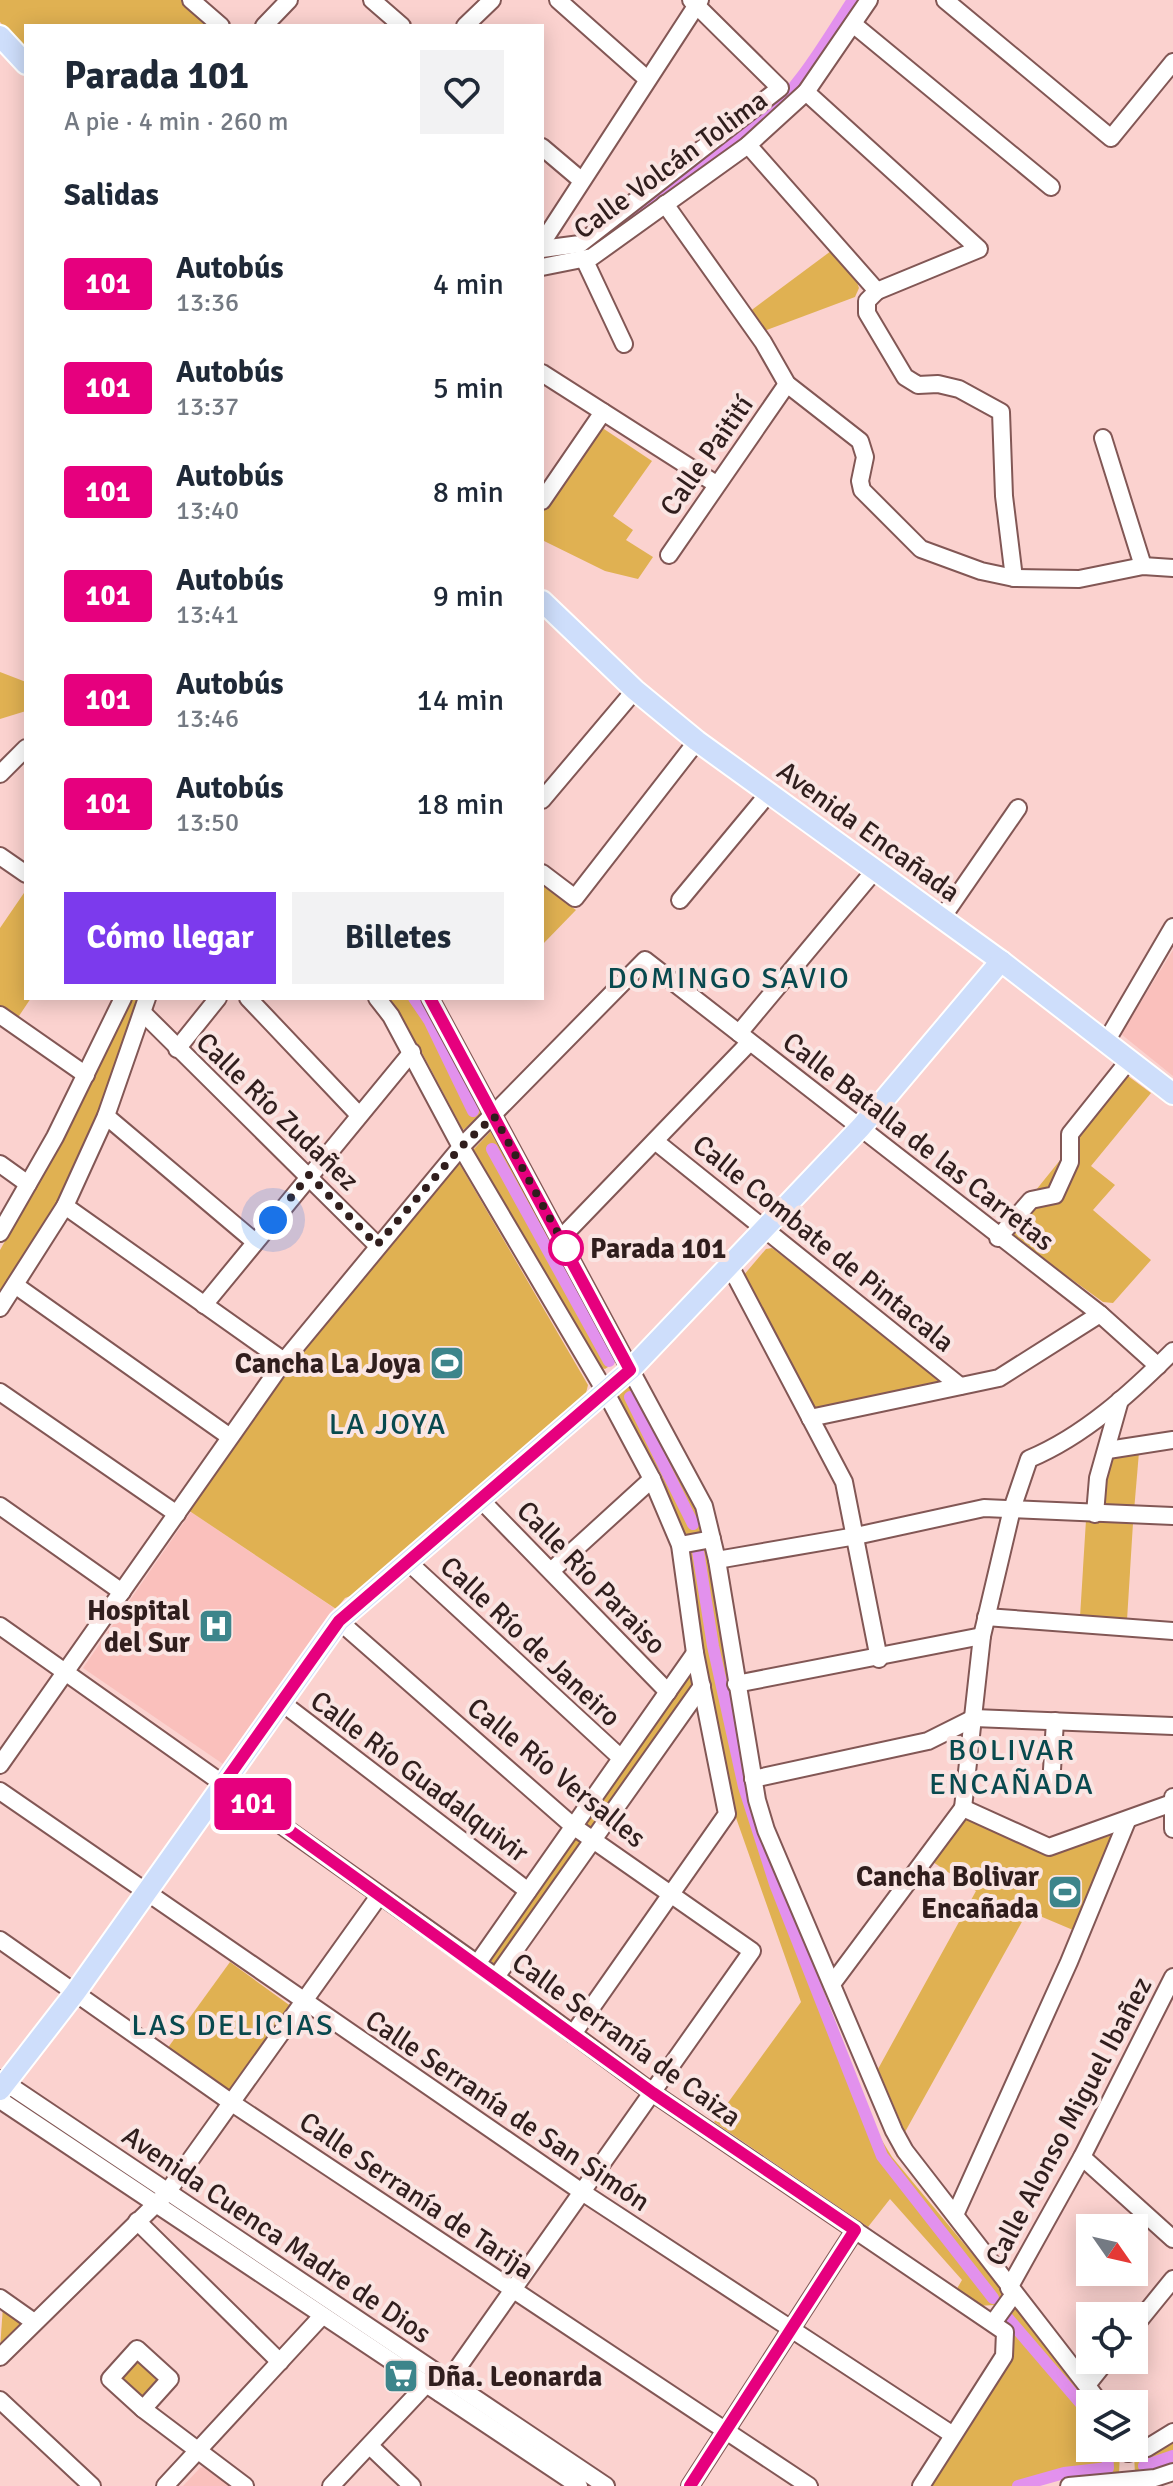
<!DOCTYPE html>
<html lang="es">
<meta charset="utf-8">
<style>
body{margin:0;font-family:Signika,sans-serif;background:#f2f2f3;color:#1f2937;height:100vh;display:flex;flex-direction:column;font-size:30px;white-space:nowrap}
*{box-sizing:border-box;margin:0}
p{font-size:26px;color:#747a83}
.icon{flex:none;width:44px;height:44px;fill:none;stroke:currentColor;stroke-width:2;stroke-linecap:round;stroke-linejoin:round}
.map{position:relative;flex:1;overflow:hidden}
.panel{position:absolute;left:24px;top:24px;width:520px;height:976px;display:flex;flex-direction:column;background:#fff;border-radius:0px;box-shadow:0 4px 20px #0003}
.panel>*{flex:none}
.badge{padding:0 16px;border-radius:6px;font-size:28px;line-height:52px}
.needle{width:52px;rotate:124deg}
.tools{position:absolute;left:1076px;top:2214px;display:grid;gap:16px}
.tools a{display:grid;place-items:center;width:72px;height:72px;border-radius:0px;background:#fff;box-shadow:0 4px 20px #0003;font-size:40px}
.you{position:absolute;width:40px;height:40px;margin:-20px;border:6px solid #fff;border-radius:50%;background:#1a73e8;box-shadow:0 0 0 12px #1a73e833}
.map>.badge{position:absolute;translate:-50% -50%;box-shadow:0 0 0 4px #fff}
h2{padding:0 40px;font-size:30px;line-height:72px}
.round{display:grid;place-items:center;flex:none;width:84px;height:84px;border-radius:0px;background:#f2f2f3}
.headline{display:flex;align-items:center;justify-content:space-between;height:136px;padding:0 40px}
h1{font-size:38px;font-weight:800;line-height:60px}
.button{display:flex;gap:16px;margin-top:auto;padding:16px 40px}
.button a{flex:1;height:92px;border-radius:0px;background:#7c3aed;color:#fff;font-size:32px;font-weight:800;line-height:92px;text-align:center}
.button a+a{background:#f2f2f3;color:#1f2937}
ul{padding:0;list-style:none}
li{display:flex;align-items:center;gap:24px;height:104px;padding:0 40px}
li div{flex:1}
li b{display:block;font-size:30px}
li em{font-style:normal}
li .badge{min-width:88px;font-weight:700;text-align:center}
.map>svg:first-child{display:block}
</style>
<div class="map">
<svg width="1173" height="2486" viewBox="0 0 1173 2486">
<rect width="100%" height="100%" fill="#fbd2cf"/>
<!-- built -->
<g fill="#fac0bc">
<polygon points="1173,950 1173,1076 1121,1034"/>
<polygon points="191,1512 334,1608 223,1764 83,1668"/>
<polygon points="213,2464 241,2486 183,2486 200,2468"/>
</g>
<!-- green -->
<g fill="#e0b152">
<polygon points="0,0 182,0 212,26 26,26 26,50 0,22"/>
<polygon points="831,251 855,277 859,288 855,297 764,331 749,312"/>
<polygon points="604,429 652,461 613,516 633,530 626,540 653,557 638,579 605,571 542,540 542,512 596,431"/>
<polygon points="0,672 26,682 26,711 0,719"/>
<polygon points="542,885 576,910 542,945"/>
<polygon points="26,890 26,998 31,998 17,1019 0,1007 0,928"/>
<polygon points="131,998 140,998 99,1110 56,1204 0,1294 0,1250 61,1142"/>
<polygon points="387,998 422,998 483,1114 463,1130 420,1049"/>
<polygon points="1128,1076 1151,1093 1091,1166 1115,1185 1093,1210 1151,1260 1113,1303 1103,1302 1009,1234 1033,1205 1036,1190"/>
<polygon points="492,1130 617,1361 605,1369 598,1367 473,1150"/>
<polygon points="459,1163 588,1385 585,1397 356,1594 345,1598 336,1609 188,1510 291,1363"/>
<polygon points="772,1248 936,1374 941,1383 814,1409 743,1276 766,1249"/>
<polygon points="628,1384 690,1490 705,1536 684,1537 661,1474 615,1396"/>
<polygon points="1139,1452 1134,1511 1100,1509 1103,1482 1112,1457"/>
<polygon points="1086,1520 1133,1523 1127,1620 1080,1617"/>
<polygon points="707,1548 746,1776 782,1883 878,2134 892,2157 1004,2292 995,2305 977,2306 955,2292 962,2280 890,2199 868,2227 714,2122 801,2002 735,1815 710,1693 687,1553"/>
<polygon points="690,1670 693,1688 595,1831 584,1823"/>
<polygon points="965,1816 1048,1855 1112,1835 1073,1930 1028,1911 905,2132 878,2069 976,1891 933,1862"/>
<polygon points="575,1837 584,1844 496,1965 487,1958"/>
<polygon points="230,1962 292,2007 231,2093 167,2049"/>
<polygon points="1013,2305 1092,2404 1090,2448 1120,2448 1119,2475 1057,2479 1034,2486 928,2486 1009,2360 1013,2331 1004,2317"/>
<polygon points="3,2306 20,2319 20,2328 0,2349"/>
<polygon points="138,2358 160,2378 141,2400 119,2380"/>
<polygon points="1173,2438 1173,2468 1135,2474 1134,2454"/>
</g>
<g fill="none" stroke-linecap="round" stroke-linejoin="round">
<!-- canal -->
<g stroke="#e291ed" stroke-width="12">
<path d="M542 257 577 255 585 250 760 122C800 88 825 43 853 0"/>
<polyline points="414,998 429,1020 473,1111"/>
<polyline points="492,1149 609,1361"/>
<polyline points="630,1397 693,1524"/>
<polyline points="698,1551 713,1646 744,1787 775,1884 882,2156 993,2298"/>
<polyline points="1005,2315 1090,2414"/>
<polyline points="1144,2466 1173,2456"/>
<polyline points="1018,2486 1064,2473 1108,2468 1107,2448"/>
</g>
<!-- minor casing -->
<g stroke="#825755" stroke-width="20">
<g id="minor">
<polyline points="191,0 221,26"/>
<polyline points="372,0 402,26"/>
<polyline points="558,0 647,79"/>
<polyline points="945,0 1111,138 1173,62"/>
<polyline points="853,24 1051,187"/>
<polyline points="264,26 289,0"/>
<polyline points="465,26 492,0"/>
<polyline points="806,92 979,249 877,291"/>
<polyline points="748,145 877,291 867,301 867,313 905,377 918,385 938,384 959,389 1001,412 1004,496 1014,578"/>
<polyline points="542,147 581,180"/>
<polyline points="665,204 763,342 787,384 860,441 865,457 860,481 862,490 921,549 981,571 1014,578 1079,579 1143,566 1173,568"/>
<polyline points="542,243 700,0"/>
<polyline points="542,249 580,244 780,88 691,0"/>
<polyline points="585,261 624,344"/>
<polyline points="542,267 592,257 748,145 806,92 869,0"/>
<polyline points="542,373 716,484"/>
<polyline points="1103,438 1143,566"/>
<polyline points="542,501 603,412"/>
<polyline points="669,555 787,384"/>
<polyline points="0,774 26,748"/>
<polyline points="542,800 635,690"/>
<polyline points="0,856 26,874"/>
<polyline points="542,873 575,898 697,741"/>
<polyline points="680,900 768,794"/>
<polyline points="942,918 1018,808"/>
<polyline points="248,998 359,1115"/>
<polyline points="377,998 391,1016 461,1147 605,1391 652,1479 680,1545 695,1653 727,1814 573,2034"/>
<polyline points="430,998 704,1506 717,1560 757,1800 766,1830 894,2131 905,2151 1101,2404"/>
<polyline points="143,1013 377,1245"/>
<polyline points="0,1015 86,1075"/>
<polyline points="739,1033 875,870"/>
<polyline points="1107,1040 1173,927"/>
<polyline points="177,1049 218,998"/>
<polyline points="106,1116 255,1242"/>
<polyline points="655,1141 960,1386"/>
<polyline points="0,1164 28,1184"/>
<polyline points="65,1206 284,1361"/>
<polyline points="0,1233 55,1137 123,998"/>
<polyline points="561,1238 749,1043"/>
<polyline points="998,1238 1031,1200 1055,1195 1070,1162 1070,1134 1130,1059"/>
<polyline points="729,1264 844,1482 879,1659"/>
<polyline points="15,1285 230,1437"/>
<polyline points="204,1305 412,1052"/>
<polyline points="0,1308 65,1206 106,1116 147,998"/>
<polyline points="0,1392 177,1514"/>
<polyline points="810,1418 999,1378 1100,1314"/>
<polyline points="1108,1450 1173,1440"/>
<polyline points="480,1499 668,1692"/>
<polyline points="0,1506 122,1592"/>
<polyline points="1095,1514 1098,1478 1120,1400"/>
<polyline points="680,1545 712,1539"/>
<polyline points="717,1560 856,1536 984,1508 1173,1516"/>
<polyline points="407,1561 621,1758"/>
<polyline points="551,1571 652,1479"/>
<polyline points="986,1617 1173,1631"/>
<polyline points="339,1621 573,1826 752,1951 440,2393"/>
<polyline points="0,1626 496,1977 653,2093 1005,2332 1004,2356 921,2486"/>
<polyline points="736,1684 982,1636"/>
<polyline points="281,1702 528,1891"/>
<polyline points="0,1765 284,1361 461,1147 645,960 1100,1314 1158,1366"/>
<polyline points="753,1779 928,1741 974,1718 1173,1726"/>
<polyline points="1051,1786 1055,1721"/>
<polyline points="0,1791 582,2192 953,2435"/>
<polyline points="1173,1797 1173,1829"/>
<path d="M963 1808 982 1636 1012 1509 1029 1459C1084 1436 1131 1393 1173 1351"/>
<polyline points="963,1808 1049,1847 1172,1803"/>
<polyline points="0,1940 232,2103 809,2486"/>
<polyline points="477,1964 695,1653"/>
<polyline points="496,1977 702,1686"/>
<polyline points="832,1984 963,1808"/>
<polyline points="0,2079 606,2486"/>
<polyline points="0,2100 579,2486"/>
<polyline points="1082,2157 1173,2239"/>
<polyline points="955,2215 1069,1962 1127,1821"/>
<polyline points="137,2221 280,2362"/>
<polyline points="1009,2288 1082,2157 1173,1977"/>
<polyline points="0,2298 34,2322"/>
<polyline points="993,2323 1014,2294"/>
<polyline points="1134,2327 1173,2279"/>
<polygon points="137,2349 170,2379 143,2409 110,2379"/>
<polyline points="0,2357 166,2194 379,1896"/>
<polyline points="1087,2385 1107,2360"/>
<polyline points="0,2400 92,2486"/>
<polyline points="143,2409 245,2486"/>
<polyline points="370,2446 412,2486"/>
<polyline points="1128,2453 1147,2448 1173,2432"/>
<polyline points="165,2486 322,2316"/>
<polyline points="331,2486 433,2377"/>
<polyline points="690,2486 855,2230"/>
<polyline points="1069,2486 1155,2478 1173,2472"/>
</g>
</g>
<!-- major casing -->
<g stroke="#fff" stroke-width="24">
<g id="major">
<polyline points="0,36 26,64"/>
<polyline points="542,601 635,690 697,741 1001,961 1173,1094"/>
<polyline points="0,2090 75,1993 339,1621 630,1370 861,1127 1001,961"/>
</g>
</g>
<!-- minor -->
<use href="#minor" stroke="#fff" stroke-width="16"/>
<!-- major -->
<use href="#major" stroke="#cedefb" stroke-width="20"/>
</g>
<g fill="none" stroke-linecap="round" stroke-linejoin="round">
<!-- line casing -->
<g stroke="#fff" stroke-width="18">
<polyline id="line" points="430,998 630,1370 339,1621 224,1783 653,2093 855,2230 690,2486"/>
</g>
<!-- line -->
<use href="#line" stroke="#e6007e" stroke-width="12"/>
<!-- walk -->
<polyline stroke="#301e1d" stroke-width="8" stroke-dasharray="0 14.4" points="273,1220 309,1175 377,1245 461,1147 494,1116 566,1248"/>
</g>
<!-- icons -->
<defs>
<g id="stadium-square" transform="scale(1.8)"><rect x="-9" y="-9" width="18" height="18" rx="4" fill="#3d858b" stroke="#fae5e3"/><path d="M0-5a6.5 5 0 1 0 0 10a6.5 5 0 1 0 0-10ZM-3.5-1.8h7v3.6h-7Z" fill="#fff"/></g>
<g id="hospital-square" transform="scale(1.8)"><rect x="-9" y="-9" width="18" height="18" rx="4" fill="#3d858b" stroke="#fae5e3"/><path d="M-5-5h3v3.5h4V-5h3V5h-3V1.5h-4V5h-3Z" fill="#fff"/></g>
<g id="supermarket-square" transform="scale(1.8)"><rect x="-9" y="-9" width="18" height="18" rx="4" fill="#3d858b" stroke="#fae5e3"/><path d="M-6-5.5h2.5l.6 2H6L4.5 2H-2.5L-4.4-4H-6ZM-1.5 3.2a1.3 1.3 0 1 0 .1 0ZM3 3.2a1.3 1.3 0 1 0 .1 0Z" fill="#fff"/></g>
</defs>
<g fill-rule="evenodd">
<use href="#stadium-square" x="447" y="1363"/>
<use href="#hospital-square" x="216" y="1626"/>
<use href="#stadium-square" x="1065" y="1892"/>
<use href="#supermarket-square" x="401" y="2376"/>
</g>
<!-- markers -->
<circle fill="#fff" stroke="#e6007e" stroke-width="4" cx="566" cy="1248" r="16"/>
<g text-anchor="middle" stroke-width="8" stroke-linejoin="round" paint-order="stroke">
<!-- street labels -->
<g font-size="28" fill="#301e1d" stroke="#fae5e3">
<text transform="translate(670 164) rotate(-36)" y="10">Calle Volcán Tolima</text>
<text transform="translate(706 455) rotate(-55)" y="10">Calle Paitití</text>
<text transform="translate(869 831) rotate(36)" y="10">Avenida Encañada</text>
<text transform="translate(278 1111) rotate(44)" y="10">Calle Río Zudañez</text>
<text transform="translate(919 1141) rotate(38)" y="10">Calle Batalla de las Carretas</text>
<text transform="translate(824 1243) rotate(39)" y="10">Calle Combate de Pintacala</text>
<text transform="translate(592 1577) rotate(46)" y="10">Calle Río Paraiso</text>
<text transform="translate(531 1641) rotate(43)" y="10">Calle Río de Janeiro</text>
<text transform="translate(557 1772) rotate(39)" y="10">Calle Río Versalles</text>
<text transform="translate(420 1776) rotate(37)" y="10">Calle Río Guadalquivir</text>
<text transform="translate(627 2039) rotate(36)" y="10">Calle Serranía de Caiza</text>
<text transform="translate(508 2110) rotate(34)" y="10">Calle Serranía de San Simón</text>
<text transform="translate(1068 2121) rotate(-62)" y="10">Calle Alonso Miguel Ibañez</text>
<text transform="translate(417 2195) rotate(34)" y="10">Calle Serranía de Tarija</text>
<text transform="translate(277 2234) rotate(34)" y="10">Avenida Cuenca Madre de Dios</text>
</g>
<!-- stop labels -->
<g font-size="28" font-weight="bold" fill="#301e1d" stroke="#fae5e3" text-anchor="start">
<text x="590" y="1258">Parada 101</text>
</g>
<!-- poi labels -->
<g font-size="28" font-weight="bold" fill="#301e1d" stroke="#fae5e3" text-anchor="end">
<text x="421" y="1373">Cancha La Joya</text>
<text x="190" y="1620">Hospital<tspan x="190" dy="32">del Sur</tspan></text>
<text x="1039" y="1886">Cancha Bolivar<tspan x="1039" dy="32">Encañada</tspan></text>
<text x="427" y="2386" text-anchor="start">Dña. Leonarda</text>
</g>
<!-- neighbourhood labels -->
<g font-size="30" letter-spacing="2" fill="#08494e" stroke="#fae5e3">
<text x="729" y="988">DOMINGO SAVIO</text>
<text x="388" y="1434">LA JOYA</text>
<text x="1012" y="1760">BOLIVAR<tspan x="1012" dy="34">ENCAÑADA</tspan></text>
<text x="233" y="2035">LAS DELICIAS</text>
</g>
</g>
</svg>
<div class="tools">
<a><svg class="needle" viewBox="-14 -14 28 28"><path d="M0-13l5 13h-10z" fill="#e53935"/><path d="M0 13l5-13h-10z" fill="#747a83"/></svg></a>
<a><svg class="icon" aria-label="locate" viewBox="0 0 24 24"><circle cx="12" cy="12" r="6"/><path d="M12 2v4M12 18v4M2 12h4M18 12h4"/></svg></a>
<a><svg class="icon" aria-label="layers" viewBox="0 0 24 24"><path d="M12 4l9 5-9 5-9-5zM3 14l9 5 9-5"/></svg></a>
</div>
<div class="you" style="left:273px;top:1220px"></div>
<b class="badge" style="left:253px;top:1804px;background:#e6007e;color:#fff">101</b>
<section class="panel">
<div class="headline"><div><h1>Parada 101</h1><p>A pie · 4 min · 260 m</p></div><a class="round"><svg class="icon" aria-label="heart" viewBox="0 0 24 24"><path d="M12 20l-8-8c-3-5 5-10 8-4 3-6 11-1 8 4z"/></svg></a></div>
<h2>Salidas</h2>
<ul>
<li><span class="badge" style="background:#e6007e;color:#fff">101</span><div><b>Autobús</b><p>13:36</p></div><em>4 min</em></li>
<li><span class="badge" style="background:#e6007e;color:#fff">101</span><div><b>Autobús</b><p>13:37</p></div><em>5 min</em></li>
<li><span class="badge" style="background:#e6007e;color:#fff">101</span><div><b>Autobús</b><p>13:40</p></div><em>8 min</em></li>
<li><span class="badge" style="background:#e6007e;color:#fff">101</span><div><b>Autobús</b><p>13:41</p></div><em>9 min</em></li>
<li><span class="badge" style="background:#e6007e;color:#fff">101</span><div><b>Autobús</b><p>13:46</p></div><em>14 min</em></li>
<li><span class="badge" style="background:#e6007e;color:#fff">101</span><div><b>Autobús</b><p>13:50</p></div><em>18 min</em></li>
</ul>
<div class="button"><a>Cómo llegar</a><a>Billetes</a></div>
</section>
</div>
